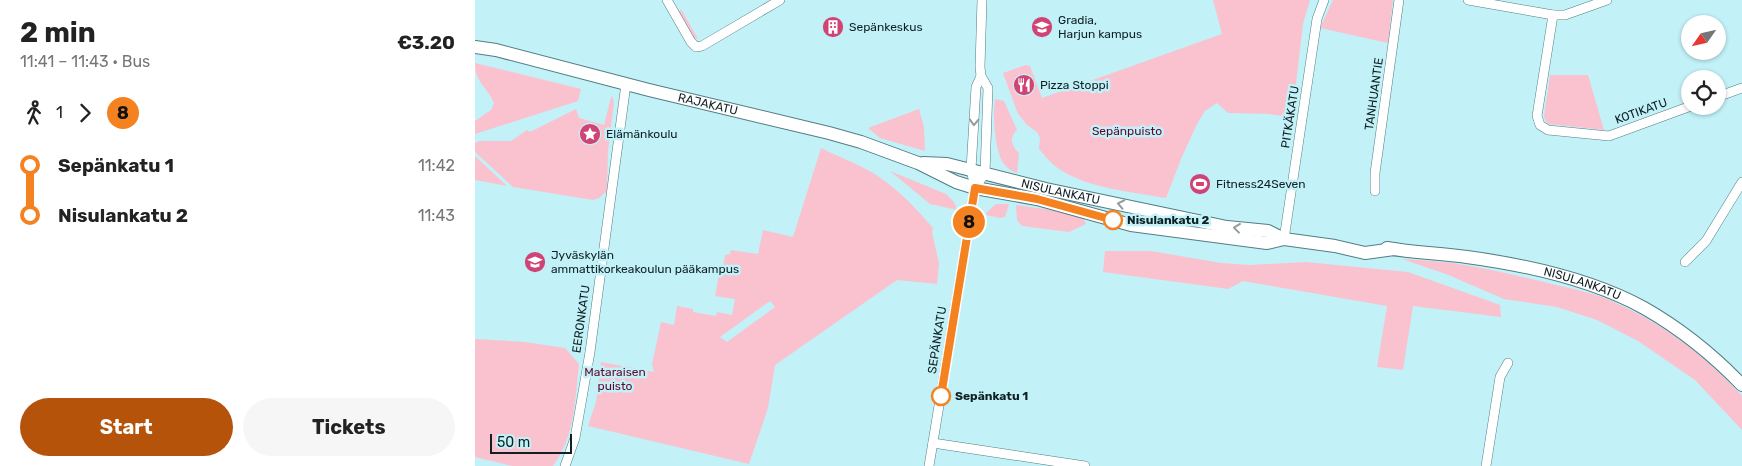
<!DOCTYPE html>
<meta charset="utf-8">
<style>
body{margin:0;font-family:Rubik,sans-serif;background:#f6f6f6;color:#222;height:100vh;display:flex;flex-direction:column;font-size:19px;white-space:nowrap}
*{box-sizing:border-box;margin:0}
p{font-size:16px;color:#767676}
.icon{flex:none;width:28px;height:28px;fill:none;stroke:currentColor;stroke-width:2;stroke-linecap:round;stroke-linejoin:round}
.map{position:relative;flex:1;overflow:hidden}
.sheet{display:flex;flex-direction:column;background:#fff;width:475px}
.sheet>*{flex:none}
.badge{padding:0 10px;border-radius:16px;font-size:18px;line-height:32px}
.needle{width:32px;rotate:236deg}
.fabs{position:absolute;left:1206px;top:15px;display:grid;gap:10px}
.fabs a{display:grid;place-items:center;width:45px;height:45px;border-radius:50%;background:#fff;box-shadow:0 1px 4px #0004;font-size:25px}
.scale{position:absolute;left:15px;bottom:12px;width:82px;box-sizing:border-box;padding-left:5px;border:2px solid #0f2124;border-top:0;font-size:14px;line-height:18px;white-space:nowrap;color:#0f2124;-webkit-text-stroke:4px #c2f1f8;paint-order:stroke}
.map>.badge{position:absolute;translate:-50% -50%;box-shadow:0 0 0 2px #fff}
.legs{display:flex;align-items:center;gap:8px;height:55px;padding:0 20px;font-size:16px}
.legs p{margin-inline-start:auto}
.summary{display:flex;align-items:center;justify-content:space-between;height:85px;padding:0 20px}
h1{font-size:28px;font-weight:700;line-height:38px}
.button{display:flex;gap:10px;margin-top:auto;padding:10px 20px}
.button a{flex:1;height:58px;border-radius:30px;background:#b45309;color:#fff;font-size:20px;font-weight:700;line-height:58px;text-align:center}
.button a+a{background:#f6f6f6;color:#222}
ul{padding:0 20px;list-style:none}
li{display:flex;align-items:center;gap:18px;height:50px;font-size:19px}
li i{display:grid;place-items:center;width:8px;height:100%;margin:0 6px;background:currentColor}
li i::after{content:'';width:12px;height:12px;margin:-6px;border:4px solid;border-radius:50%;background:#fff}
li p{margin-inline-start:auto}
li:first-child i{background:linear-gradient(#0000 50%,currentColor 0)}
li:last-child i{background:linear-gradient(currentColor 50%,#0000 0)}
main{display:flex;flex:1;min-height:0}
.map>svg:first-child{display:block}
</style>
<main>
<section class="sheet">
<div class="summary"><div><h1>2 min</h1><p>11:41 – 11:43 · Bus</p></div><b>€3.20</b></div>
<div class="legs"><svg class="icon" aria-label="walk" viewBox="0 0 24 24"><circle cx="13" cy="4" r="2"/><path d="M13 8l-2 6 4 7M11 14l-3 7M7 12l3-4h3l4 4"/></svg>1<svg class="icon" aria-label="forward" viewBox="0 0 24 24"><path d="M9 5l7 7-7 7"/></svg><b class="badge" style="background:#f58220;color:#111">8</b></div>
<ul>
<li><i style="color:#f58220"></i><b>Sepänkatu 1</b><p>11:42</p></li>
<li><i style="color:#f58220"></i><b>Nisulankatu 2</b><p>11:43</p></li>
</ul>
<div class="button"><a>Start</a><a>Tickets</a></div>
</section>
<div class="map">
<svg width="1267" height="466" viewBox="0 0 1267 466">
<rect width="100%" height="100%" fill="#c2f1f8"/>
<!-- green -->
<g fill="#fac2cf" fill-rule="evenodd">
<path d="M738 0H835L828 24 817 117 794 114 753 113 742 103 730 111 722 124 706 159 691 198C657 192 608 188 580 166 574 161 569 155 564 149L565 138 562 132 552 125 543 114 528 73 551 65 555 66 567 98 747 34Z"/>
<polygon points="858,0 918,0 913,43 845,28"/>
<polygon points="206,9 223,39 218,38 204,13"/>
<path d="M0 63 106 89 103 101 0 134V121L16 110 19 103C12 86 0 83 0 63Z"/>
<polygon points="1075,75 1113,75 1129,130 1074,124 1070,120 1069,116"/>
<polygon points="137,96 139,102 133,151 132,191 124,198 118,200 38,187 0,152 0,143 4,141 36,141 52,130 55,132 101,109 104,118 129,125 136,97"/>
<path d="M520 99 529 101 542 130C534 137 536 146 544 153L542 173C537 171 533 169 529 164 520 153 517 113 520 99Z"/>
<polygon points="444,109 449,127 450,151 405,138 393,128"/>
<path d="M346 148C363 157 382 163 398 173 422 188 440 207 458 228L457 233 464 263 462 284 422 280 300 365 293 408 274 464 113 426 121 402 126 362 179 372 177 364 186 322 199 325 202 306 218 309V312L241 316 242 312 257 315 260 299 240 296 244 274 247 273 250 255 255 254 256 250 283 254 288 230 318 237ZM295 301 300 307 252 342 245 337Z"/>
<polygon points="0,156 32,186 0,180"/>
<polygon points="415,171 471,194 479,202 482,210 455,204"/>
<polygon points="521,204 534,204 530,217 525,218 511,215 512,212"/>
<polygon points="541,205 577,210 608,218 611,224 594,232 547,226 542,220"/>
<polygon points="630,251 676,251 746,263 774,265 831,262 933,272 1025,305 1026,317 938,306 928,370 902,367 912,306 768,281 753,289 628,272"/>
<path d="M927 259C944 260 960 261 977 263 1010 268 1044 276 1077 284 1099 289 1123 294 1143 304 1190 325 1232 358 1267 396V430L1220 380 1163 341 1122 320 1082 307 1029 299 971 274Z"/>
<path d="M0 339 50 342 90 348 104 364C100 399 100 437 78 466H37L0 457Z"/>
</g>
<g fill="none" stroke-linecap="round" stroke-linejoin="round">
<!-- street casing -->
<g stroke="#527e84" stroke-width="10">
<g id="street">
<polyline points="192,0 216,42 221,47 227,46 305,0"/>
<polyline points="993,0 1078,15 1090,15 1132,0"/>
<polyline points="1078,15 1062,116 1065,125 1073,130 1134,136 1216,106"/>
<polyline points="1242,97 1267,88"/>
<polyline points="500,188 510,173 513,88 506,76 505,67 507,0"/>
<polyline points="900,191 900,173 924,0"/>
<polyline points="809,239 842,19 849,0"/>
<polyline points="1210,262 1231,241 1267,182"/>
<polyline points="458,443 610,466"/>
<polyline points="90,466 100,438 115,352 151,84"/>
<polyline points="454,466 500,188 496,169 501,87 506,76"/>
<polyline points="1011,466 1025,377 1033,363"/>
</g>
</g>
<!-- secondary casing -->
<g stroke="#527e84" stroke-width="14">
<g id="secondary">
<path id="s1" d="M0 47 21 50 174 90 354 133 386 142 443 163 481 182 500 188 562 199 656 225 792 243 809 239"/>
<path id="s2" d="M448 163 472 164 571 189 752 227 793 231 809 239 860 246 890 253 919 249"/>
<path id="s3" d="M912 248C939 253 965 253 992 257 1051 265 1116 279 1169 308 1206 329 1238 355 1267 385"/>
</g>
</g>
<!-- street -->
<use href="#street" stroke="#fff" stroke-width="9"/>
<!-- secondary -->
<use href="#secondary" stroke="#fff" stroke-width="12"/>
</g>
<!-- one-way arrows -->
<defs><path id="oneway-chevron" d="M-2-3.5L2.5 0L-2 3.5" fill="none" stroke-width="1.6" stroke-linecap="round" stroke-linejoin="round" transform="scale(1.25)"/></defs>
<g stroke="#939b9c">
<use href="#oneway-chevron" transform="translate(499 122) rotate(93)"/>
<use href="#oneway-chevron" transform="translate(646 204) rotate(-168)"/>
<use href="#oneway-chevron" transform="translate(762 228) rotate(-173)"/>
</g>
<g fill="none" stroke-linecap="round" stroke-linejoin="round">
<!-- line-1 casing -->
<g stroke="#fff" stroke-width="11">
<polyline id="line-1" points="466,396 500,188 562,199 638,220"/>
</g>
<!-- line-1 -->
<use href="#line-1" stroke="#f58220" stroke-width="8"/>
</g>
<!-- icons -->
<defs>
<g id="building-disc" transform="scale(1.125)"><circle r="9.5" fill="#d04475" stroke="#c2f1f8"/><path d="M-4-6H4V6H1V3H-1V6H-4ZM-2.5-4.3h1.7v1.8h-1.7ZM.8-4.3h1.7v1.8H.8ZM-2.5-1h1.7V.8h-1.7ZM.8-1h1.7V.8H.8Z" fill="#fff"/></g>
<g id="university-disc" transform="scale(1.125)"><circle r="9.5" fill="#d04475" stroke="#c2f1f8"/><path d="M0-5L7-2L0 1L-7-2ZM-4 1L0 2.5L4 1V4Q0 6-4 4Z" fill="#fff"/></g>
<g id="restaurant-disc" transform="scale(1.125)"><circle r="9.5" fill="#d04475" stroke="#c2f1f8"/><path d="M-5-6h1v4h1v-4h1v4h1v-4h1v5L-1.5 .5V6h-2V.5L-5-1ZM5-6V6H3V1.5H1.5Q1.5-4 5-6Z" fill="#fff"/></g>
<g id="sight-disc" transform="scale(1.125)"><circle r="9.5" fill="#d04475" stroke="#c2f1f8"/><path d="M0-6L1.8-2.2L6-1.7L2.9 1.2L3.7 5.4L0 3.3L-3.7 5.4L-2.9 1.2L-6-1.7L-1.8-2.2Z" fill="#fff"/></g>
<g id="stadium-disc" transform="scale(1.125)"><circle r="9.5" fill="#d04475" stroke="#c2f1f8"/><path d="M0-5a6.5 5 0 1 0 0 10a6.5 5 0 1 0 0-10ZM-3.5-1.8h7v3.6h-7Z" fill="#fff"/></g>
</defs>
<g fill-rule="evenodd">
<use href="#building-disc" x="358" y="27"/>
<use href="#university-disc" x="567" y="27"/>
<use href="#restaurant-disc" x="549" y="85"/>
<use href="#sight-disc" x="115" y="134"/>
<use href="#stadium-disc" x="725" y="184"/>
<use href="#university-disc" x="60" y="262"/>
</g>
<!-- markers -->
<g fill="#fff" stroke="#f58220" stroke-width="2.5">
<circle cx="638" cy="220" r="9"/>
<circle cx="466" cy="396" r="9"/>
</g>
<g text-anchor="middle" stroke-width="5" stroke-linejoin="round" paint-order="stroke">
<!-- poi labels -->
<g font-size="12" fill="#0f2124" stroke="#c2f1f8" text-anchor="start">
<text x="583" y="24">Gradia,<tspan x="583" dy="14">Harjun kampus</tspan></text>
<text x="374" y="31">Sepänkeskus</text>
<text x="565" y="89">Pizza Stoppi</text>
<text x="131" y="138">Elämänkoulu</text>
<text x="741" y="188">Fitness24Seven</text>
<text x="76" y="259">Jyväskylän<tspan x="76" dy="14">ammattikorkeakoulun pääkampus</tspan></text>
</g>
<!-- street labels -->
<g font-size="12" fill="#0f2124" stroke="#c2f1f8">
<text transform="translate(899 94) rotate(-82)" y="4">TANHUANTIE</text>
<text dy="4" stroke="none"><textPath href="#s1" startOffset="240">RAJAKATU</textPath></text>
<text transform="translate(1166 111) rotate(-20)" y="4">KOTIKATU</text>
<text transform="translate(815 117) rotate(-81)" y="4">PITKÄKATU</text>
<text dy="4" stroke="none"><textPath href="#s2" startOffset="141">NISULANKATU</textPath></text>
<text dy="4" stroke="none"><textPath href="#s3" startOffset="199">NISULANKATU</textPath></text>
<text transform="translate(106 319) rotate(-82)" y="4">EERONKATU</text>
<text transform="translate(462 340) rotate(-81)" y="4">SEPÄNKATU</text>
</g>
<!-- park labels -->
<g font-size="12" fill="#61082e" stroke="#c2f1f8">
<text x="652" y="135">Sepänpuisto</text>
<text x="140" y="376">Mataraisen<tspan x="140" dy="14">puisto</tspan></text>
</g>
<!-- stop labels -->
<g font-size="12" font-weight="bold" fill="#0f2124" stroke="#c2f1f8" text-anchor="start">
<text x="652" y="224">Nisulankatu 2</text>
<text x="480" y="400">Sepänkatu 1</text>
</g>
</g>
</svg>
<div class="fabs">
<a><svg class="needle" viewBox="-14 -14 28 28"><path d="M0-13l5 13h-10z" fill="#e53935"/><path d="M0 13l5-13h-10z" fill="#767676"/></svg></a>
<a><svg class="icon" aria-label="locate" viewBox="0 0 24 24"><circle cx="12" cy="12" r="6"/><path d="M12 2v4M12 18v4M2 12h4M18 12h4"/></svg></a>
</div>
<div class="scale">50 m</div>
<b class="badge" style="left:494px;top:222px;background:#f58220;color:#111">8</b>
</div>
</main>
